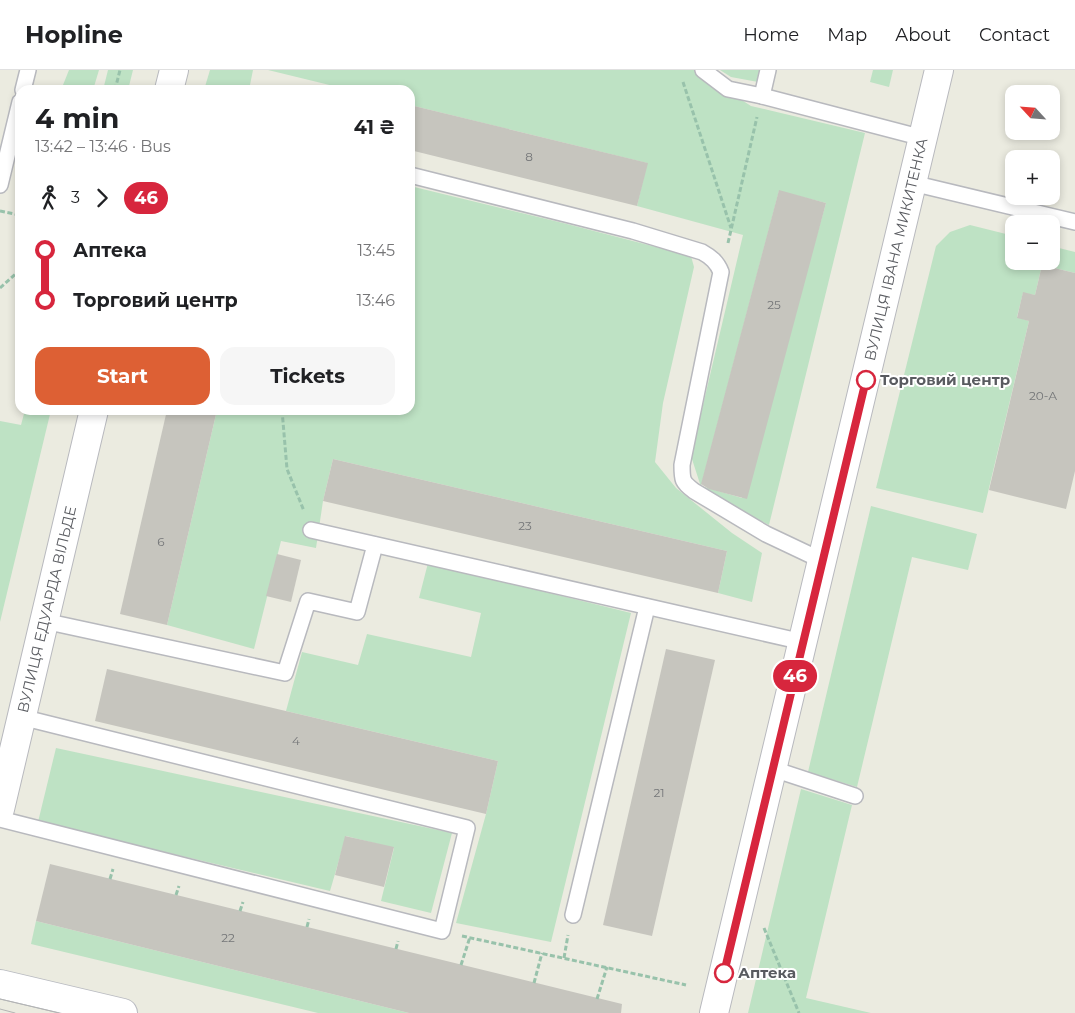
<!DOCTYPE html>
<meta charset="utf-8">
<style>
body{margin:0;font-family:Montserrat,sans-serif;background:#f6f6f6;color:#202124;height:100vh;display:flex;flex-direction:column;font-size:19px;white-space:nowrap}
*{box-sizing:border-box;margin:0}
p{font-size:16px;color:#757577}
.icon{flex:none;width:28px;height:28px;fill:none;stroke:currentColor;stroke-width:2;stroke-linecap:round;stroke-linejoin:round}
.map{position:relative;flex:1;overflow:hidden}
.drawer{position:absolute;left:15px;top:15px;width:400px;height:330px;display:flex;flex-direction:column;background:#fff;border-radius:15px;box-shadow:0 2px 8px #0003}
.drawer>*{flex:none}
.badge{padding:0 10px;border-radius:16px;font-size:18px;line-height:32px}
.needle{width:32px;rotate:296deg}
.fabs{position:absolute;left:1005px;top:15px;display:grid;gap:10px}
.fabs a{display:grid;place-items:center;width:55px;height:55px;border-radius:10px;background:#fff;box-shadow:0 2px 8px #0003;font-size:25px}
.map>.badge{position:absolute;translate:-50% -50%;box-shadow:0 0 0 2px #fff}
.legs{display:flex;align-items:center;gap:8px;height:55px;padding:0 20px;font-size:16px}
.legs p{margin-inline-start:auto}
.summary{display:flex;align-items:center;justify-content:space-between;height:85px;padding:0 20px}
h1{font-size:28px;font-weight:700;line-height:38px}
.primary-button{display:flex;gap:10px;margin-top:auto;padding:10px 20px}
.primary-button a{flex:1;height:58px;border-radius:15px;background:#dd6034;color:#fff;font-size:20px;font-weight:700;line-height:58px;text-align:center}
.primary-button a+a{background:#f6f6f6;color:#202124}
ul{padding:0 20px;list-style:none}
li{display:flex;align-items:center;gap:18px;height:50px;font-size:19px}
li i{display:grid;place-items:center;width:8px;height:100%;margin:0 6px;background:currentColor}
li i::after{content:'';width:12px;height:12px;margin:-6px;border:4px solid;border-radius:50%;background:#fff}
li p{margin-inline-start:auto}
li:first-child i{background:linear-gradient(#0000 50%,currentColor 0)}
li:last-child i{background:linear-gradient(currentColor 50%,#0000 0)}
header{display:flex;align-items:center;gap:30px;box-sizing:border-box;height:70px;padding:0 25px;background:#fff;border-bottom:1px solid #e0e0e0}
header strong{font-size:24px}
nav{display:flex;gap:28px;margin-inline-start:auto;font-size:18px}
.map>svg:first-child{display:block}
</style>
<header>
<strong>Hopline</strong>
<nav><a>Home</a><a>Map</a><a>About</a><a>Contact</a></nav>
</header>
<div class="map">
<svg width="1075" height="943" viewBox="0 0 1075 943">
<rect width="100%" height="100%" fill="#ebebe0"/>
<!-- green -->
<g fill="#bee2c4" fill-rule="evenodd">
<polygon points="69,0 99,0 93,20 61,20"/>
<polygon points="108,0 133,0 128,20 103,20"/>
<polygon points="210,0 253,0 249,20 204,20"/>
<path d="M268 0H695L751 36 865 63 769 455 751 446 701 417 691 386 743 165 637 136 647 93 410 35V20H350ZM779 121 826 133 742 428 701 416Z"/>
<polygon points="720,0 760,0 758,12 731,7"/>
<polygon points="873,0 893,0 889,17 870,12"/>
<polygon points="410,116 563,153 691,186 694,197 663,333 655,392 676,418 732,463 762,483 752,532 718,523 727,481 333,389 323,431 316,478 281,471 254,579 167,555 217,340 410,340"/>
<polygon points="970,155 1014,166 1014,191 1051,191 1051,176 1075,182 1075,203 1042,195 1035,225 1023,223 1017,247 1029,251 983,443 876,418 936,176 950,162"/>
<polygon points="25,340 51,340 0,552 0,351 21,355"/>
<polygon points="871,436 977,464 968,500 912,487 857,717 808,702"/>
<polygon points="428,493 631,543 551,872 456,853 486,744 498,691 286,641 302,582 358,595 367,564 471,587 481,543 419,528"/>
<polygon points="56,678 452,763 431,843 381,831 394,778 346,766 330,821 38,752"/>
<polygon points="801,719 852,735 806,928 871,943 748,943"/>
<polygon points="36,851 409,943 318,943 31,874"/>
</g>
<!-- building -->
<g fill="#c6c5be">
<polygon points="410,35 648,93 637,136 410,80"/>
<polygon points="779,120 826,133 747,429 709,419 701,414"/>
<polygon points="1042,195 1075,203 1075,401 1066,439 989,420 1029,251 1017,248 1023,222 1035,225"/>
<polygon points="167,340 217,340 167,555 120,544"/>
<polygon points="333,389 727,481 718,523 323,431"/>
<polygon points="277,484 301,490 291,532 266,526"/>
<polygon points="666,579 715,590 652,866 603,855"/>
<polygon points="107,599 498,691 486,744 95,651"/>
<polygon points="345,766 394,777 384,817 335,805"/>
<polygon points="50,794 622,934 621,943 409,943 36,851"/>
</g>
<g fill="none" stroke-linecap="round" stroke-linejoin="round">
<!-- lane casing -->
<g stroke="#b8b9be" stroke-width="18">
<g id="lane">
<polyline points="703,0 728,19 762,26"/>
<polyline points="768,0 762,26 923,68"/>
<polyline points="23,20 28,0"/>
<path d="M410 105 633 161 702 182C711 187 717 192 721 202L682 395C682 410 682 412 694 421L766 464 823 491"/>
<polyline points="912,113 1075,152"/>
<polyline points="0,115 20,32"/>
<polyline points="311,460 803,572"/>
<polyline points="44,551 285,603 308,531 357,542 375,475"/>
<polyline points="773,699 855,726"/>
<polyline points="0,749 442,861 467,758 21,647"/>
<polyline points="573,845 647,537"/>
</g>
</g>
<!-- street casing -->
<g stroke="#b8b9be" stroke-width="30">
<g id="street">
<polyline points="169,20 174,0"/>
<path id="s1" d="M0 739 94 340"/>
<path id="s2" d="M714 943 939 0"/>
</g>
</g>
<!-- secondary casing -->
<g stroke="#b9bbc1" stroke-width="30">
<polyline id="secondary" points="0,914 123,943"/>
</g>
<!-- path -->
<g stroke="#98c2ab" stroke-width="3" stroke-dasharray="5 2.5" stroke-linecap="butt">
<polyline points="683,12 731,158"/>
<polyline points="115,20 120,0"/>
<polyline points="0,141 20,145"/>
<polyline points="728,173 757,47"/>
<polyline points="0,218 20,200"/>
<polyline points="282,340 287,399 304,441"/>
<polyline points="110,809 113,799"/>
<polyline points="176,825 179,816"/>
<polyline points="240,841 243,832"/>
<polyline points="307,857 309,849"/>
<polyline points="764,858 799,943"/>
<polyline points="462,866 686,915"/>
<polyline points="396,879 398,871"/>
<polyline points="564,888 568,865"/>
<polyline points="461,895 470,867"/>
<polyline points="534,913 542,883"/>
<polyline points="597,929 607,897"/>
</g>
<!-- lane -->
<use href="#lane" stroke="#fff" stroke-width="15"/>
<!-- street -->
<use href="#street" stroke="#fff" stroke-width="28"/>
<!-- secondary -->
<use href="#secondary" stroke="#fff" stroke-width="28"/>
<!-- tram -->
<g stroke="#b3b4b4" stroke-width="1">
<polyline points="0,929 59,943"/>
<polyline points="0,939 15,943"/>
</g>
</g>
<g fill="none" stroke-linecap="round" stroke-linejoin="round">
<!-- line-1 casing -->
<g stroke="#fff" stroke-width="11">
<polyline id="line-1" points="724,903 866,310"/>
</g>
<!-- line-1 -->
<use href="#line-1" stroke="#d7263d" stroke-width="8"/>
</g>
<!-- markers -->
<g fill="#fff" stroke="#d7263d" stroke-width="2.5">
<circle cx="866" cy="310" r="9"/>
<circle cx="724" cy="903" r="9"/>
</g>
<g text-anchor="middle" stroke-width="4" stroke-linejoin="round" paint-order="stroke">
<!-- number labels -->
<g font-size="12" fill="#747678">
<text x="529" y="91">8</text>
<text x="774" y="239">25</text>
<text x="1043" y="330">20-А</text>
<text x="525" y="460">23</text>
<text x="161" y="476">6</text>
<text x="296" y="675">4</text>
<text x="659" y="727">21</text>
<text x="228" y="872">22</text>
</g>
<!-- street labels -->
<g font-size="15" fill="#595b60" stroke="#fff">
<text dy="5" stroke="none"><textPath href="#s2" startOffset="785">ВУЛИЦЯ ІВАНА МИКИТЕНКА</textPath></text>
<text dy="5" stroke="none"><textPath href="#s1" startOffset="205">ВУЛИЦЯ ЕДУАРДА ВІЛЬДЕ</textPath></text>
</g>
<!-- stop labels -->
<g font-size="15" font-weight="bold" fill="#595b60" stroke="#fff" text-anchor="start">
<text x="880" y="315">Торговий центр</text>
<text x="738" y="908">Аптека</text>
</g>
</g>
</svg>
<div class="fabs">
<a><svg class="needle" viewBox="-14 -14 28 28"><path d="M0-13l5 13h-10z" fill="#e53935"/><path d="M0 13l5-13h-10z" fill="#757577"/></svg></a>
<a>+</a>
<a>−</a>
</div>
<b class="badge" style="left:795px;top:606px;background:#d7263d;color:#fff">46</b>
<section class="drawer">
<div class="summary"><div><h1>4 min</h1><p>13:42 – 13:46 · Bus</p></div><b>41 ₴</b></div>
<div class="legs"><svg class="icon" aria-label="walk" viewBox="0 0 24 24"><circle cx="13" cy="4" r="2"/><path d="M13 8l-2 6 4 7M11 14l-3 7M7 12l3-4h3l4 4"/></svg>3<svg class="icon" aria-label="forward" viewBox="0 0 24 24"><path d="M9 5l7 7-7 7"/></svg><b class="badge" style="background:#d7263d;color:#fff">46</b></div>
<ul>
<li><i style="color:#d7263d"></i><b>Аптека</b><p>13:45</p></li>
<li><i style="color:#d7263d"></i><b>Торговий центр</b><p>13:46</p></li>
</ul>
<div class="primary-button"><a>Start</a><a>Tickets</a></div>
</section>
</div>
